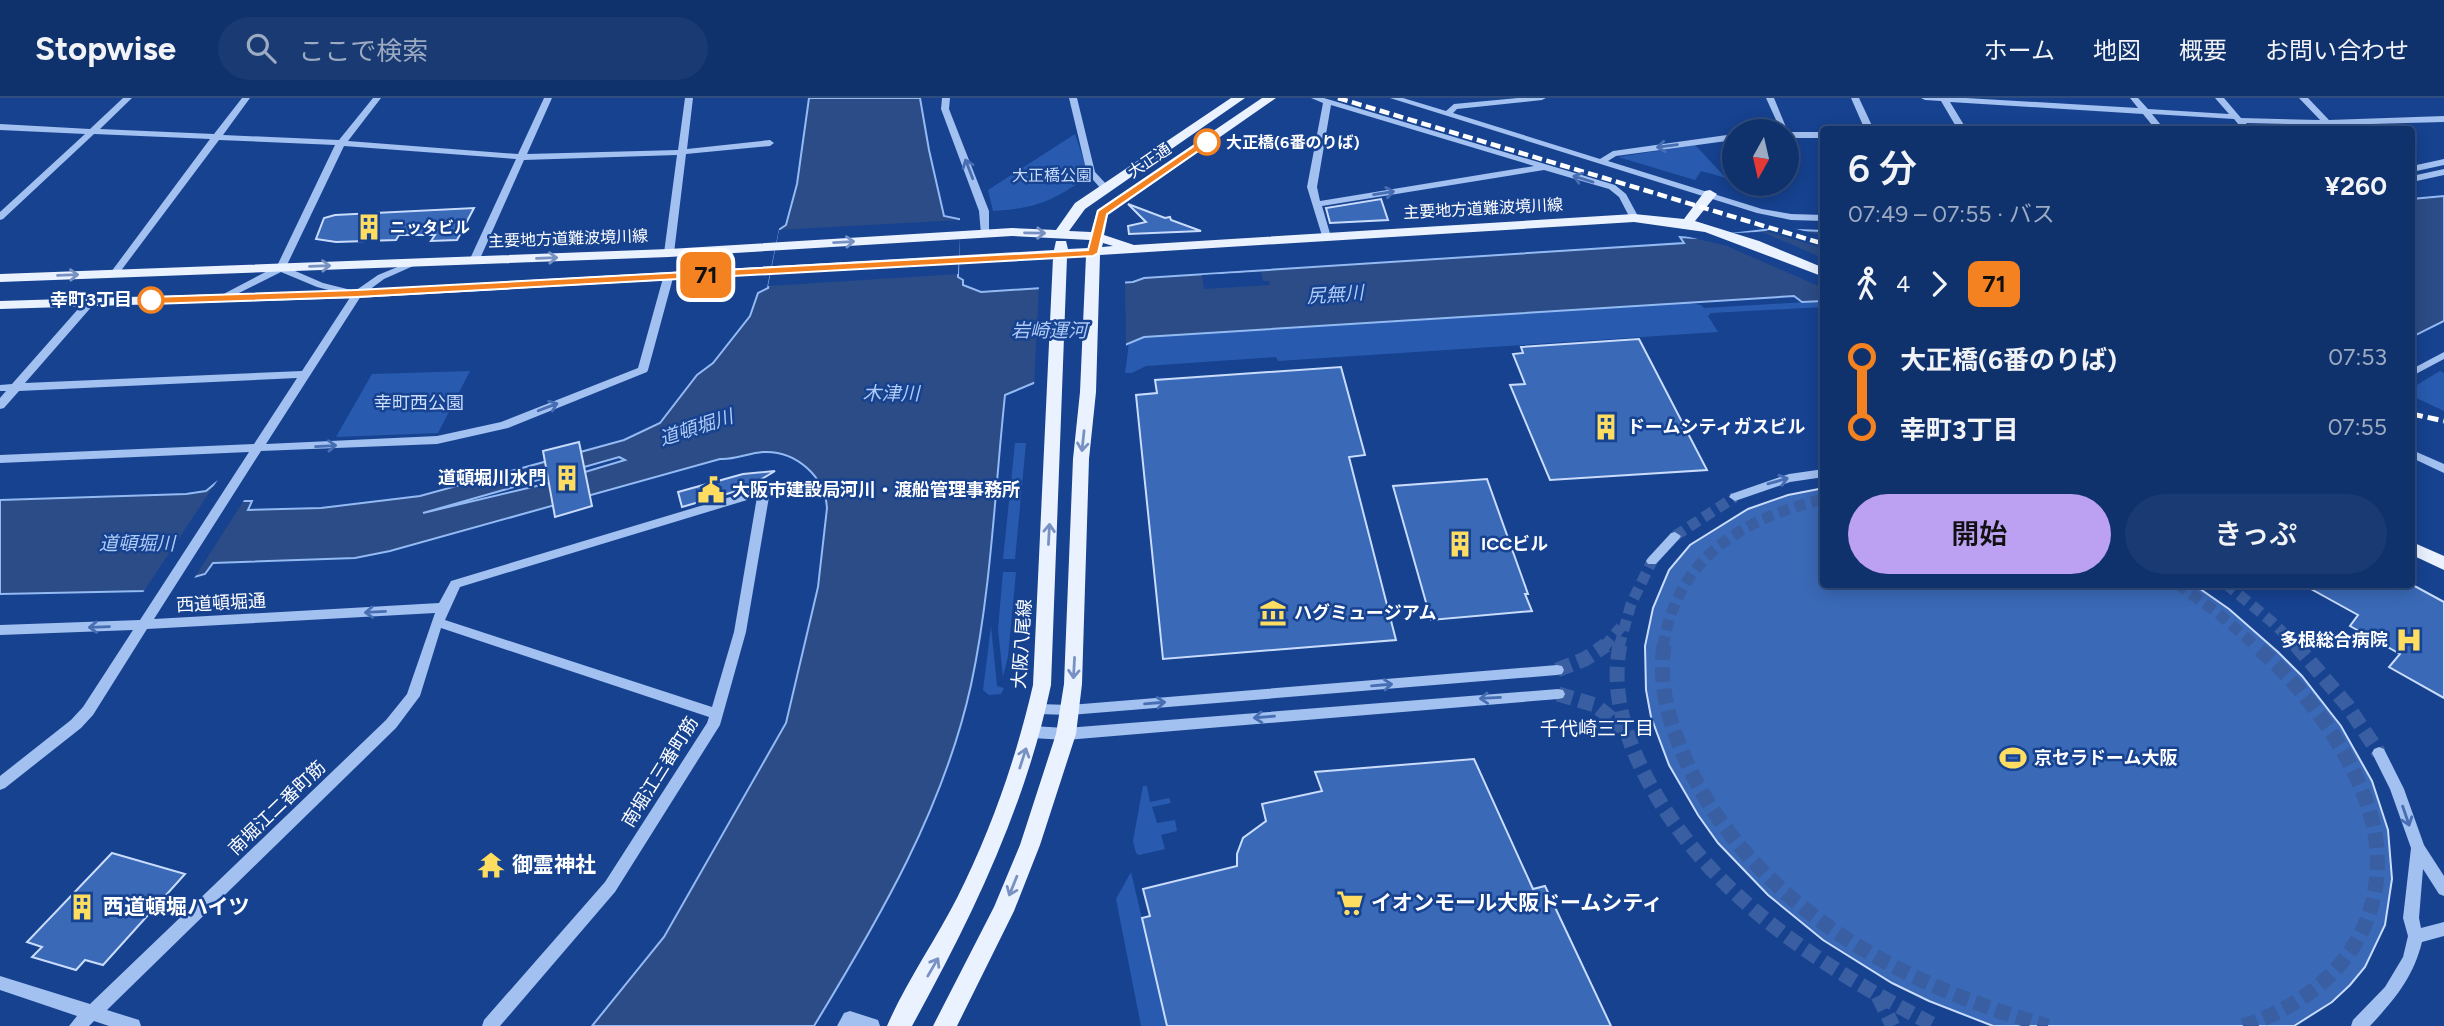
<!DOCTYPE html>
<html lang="ja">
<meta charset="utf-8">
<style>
body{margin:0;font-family:Figtree,"Noto Sans JP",sans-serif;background:#193a72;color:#f1f3f6;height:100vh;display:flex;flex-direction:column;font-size:26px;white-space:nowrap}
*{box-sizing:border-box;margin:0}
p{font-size:23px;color:#9caac2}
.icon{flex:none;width:38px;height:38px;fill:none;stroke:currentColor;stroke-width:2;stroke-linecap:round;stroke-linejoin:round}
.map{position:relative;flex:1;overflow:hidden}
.panel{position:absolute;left:1820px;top:28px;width:595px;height:462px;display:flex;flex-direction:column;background:#10326c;border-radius:7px;box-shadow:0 4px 18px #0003,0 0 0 2px #304d7f}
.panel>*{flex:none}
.badge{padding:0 14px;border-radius:10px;font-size:24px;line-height:46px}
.needle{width:46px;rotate:188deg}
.controls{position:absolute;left:1722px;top:21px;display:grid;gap:14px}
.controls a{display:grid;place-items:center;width:77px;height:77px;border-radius:50%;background:#10326c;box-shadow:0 4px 18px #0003,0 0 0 2px #304d7f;font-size:35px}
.map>.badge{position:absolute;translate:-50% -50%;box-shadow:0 0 0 4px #fff}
.legs{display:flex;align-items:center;gap:10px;height:77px;padding:0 28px;font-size:23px}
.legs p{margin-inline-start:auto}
.headline{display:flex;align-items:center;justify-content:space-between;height:119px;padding:0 28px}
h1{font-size:38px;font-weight:600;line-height:52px}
.primary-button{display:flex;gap:14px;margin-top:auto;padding:14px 28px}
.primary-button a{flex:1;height:80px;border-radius:42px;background:#bca0f2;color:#111;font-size:28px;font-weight:600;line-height:80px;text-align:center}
.primary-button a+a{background:#193a72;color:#f1f3f6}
ul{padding:0 28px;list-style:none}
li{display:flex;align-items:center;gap:24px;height:70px;font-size:26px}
li i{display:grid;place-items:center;width:10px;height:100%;margin:0 9px;background:currentColor}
li i::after{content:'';width:18px;height:18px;margin:-9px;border:5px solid;border-radius:50%;background:#10326c}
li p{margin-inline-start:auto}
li:first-child i{background:linear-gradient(#0000 50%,currentColor 0)}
li:last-child i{background:linear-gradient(currentColor 50%,#0000 0)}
header{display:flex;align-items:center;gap:42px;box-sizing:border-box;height:98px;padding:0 35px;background:#10326c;border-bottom:2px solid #304d7f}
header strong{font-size:33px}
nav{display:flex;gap:38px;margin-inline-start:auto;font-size:24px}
.search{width:490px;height:63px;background:#193a72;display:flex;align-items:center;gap:18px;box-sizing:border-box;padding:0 24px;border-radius:38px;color:#9caac2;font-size:26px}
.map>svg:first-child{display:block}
</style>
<header>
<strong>Stopwise</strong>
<div class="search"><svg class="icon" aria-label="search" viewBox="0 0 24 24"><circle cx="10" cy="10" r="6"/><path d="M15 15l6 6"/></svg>ここで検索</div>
<nav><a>ホーム</a><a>地図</a><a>概要</a><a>お問い合わせ</a></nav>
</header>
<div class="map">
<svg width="2444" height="928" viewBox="0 0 2444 928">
<rect width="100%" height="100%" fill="#164290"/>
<!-- green -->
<g fill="#285baf">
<path d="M1075 36 1089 78C1052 103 1038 110 993 113L988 92Z"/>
<polygon points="1695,47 1726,80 1701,73 1695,82 1618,59"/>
<polygon points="1823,203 1823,209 1711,215 1708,218 1718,234 1278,263 1276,259 1146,268 1132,275 1125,275 1129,245 1144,239 1690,205 1701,207 1704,210"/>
<polygon points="470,273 438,335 336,339 372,276"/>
<polygon points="2440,273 2444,275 2444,313 2412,298 2412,290"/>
<polygon points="1015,345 1026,345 1015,461 1003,461"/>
<polygon points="1003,474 1016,474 1008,558 1003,579 998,531"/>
<polygon points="991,528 997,588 1004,590 1001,596 989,597 983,592"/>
<polygon points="1143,688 1147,688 1150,704 1169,700 1171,705 1152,709 1157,725 1175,722 1177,733 1161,737 1165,751 1139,757 1136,755 1133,743"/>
<polygon points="1131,774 1167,928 1141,928 1116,801"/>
</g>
<!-- water -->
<g fill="#2b4c86" stroke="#94baf3" stroke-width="2" fill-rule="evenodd">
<path d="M809 0H920L929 52 944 118 959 121 958 179 963 182V187L981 194 1133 184 1144 180 1684 145 1680 139 1696 140 1773 131 1823 133V203L1802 204 1794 198 1144 239 1005 297C995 391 991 494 971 587 944 710 879 821 814 928H592L664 839 786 625 818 489 827 410C825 378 795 352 763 354 748 355 735 362 720 361L390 453 355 460 213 465 205 476 145 493 0 496V402L186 396 206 393 218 383 241 403H252L248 412 321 410 420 398 624 342 660 325 697 277 713 265 750 218 758 195 768 190 780 131 786 127 797 86ZM619 359 625 362 545 386 423 415Z"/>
<polygon points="2444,98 2444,223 2412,239 2412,101"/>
</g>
<!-- pier -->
<g fill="#164290">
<polygon points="961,122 958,176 768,188 779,132"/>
<polygon points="1785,128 1823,138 1823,150 1766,133"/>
<polygon points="1762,134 1823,160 1823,190 1727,148 1681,137"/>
<polygon points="1261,174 1263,183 1269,183 1270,187 1204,191 1202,177"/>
<polygon points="1125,181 1126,250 1034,289 1039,187"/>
<polygon points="219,380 242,399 246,399 193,482 142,496"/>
</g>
<!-- building -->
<g fill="#3a69b7" stroke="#c9dcfc" stroke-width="2">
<polygon points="1381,101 1388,122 1330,125 1326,110"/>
<polygon points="1128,106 1165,120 1170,119 1171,122 1201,133 1129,136 1128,128 1146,124"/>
<polygon points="474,110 457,142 431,143 435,137 399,137 396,142 336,144 316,141 324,120 335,117"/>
<polygon points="1639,241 1707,372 1550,382 1510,287 1525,286 1513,256 1523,255 1521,249"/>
<polygon points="1341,269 1365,357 1349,359 1396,542 1163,561 1136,297 1157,295 1155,282"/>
<polygon points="579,344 592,408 555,419 543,353"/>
<polygon points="775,373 747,390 682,409 678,394 743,376"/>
<polygon points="1487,381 1528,496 1525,496 1532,513 1431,522 1393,388"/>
<polygon points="1824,390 1824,486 2193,486 2229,511 2278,554 2302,578 2341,628 2372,683 2388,732 2392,781 2385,827 2365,869 2350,887 2332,904 2294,928 1993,928 1929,903 1892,885 1823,842 1768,797 1718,745 1698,717 1669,667 1651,619 1646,592 1645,548 1653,510 1669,472 1690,447 1748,411 1788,397"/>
<polygon points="2302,486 2411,486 2444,504 2444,600 2389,569 2400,556 2350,528 2358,517"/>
<polygon points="1474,661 1533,791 1545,788 1611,928 1167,928 1142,820 1150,818 1143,791 1237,768 1237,756 1243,740 1266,723 1262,706 1322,693 1315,674"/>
<polygon points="112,755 185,776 103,867 85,862 76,872 32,859 42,849 27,844"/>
</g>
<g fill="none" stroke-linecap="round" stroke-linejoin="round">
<!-- minor-tunnel-far1 -->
<g stroke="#395ea1" stroke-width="11" stroke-dasharray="11 6" stroke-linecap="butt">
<polyline points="1675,438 1735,399"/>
<polyline points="2177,486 2218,515 2257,549"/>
<polyline points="2226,486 2271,523 2298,549"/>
<polyline points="1604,549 1621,529"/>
<polyline points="1619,549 1631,506 1652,463"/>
<path d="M1663 549C1677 459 1742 421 1824 401"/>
</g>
<!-- minor-tunnel -->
<g stroke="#395ea1" stroke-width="15" stroke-dasharray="15 7" stroke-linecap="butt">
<path d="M1620 547C1611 592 1624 635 1644 675 1705 796 1819 868 1936 928"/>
<path d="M1664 547C1658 589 1670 627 1687 665 1753 808 1903 888 2048 928"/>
<polyline points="2296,547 2347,607 2379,655"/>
<polyline points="1557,572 1585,561 1606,547"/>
<polyline points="1558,596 1595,607 1624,631"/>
<polyline points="1878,898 1893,928"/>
<path d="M2243 928C2327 901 2387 836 2376 743 2367 672 2308 592 2255 547"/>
</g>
<!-- minor -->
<g fill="#a2c0f0" fill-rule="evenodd">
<path d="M123 0H132L100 31 214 36 242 0H250L223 37 339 42 373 0H381L348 43 518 56 544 0H552L527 56 678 52 685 0H693L687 51 770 42 774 45 770 48 686 56 674 155 669 158 664 155 677 57 524 62 479 163 474 166 469 163 516 61 344 48 286 169 323 185 355 193 378 177 412 163 415 162 420 165 384 181 361 198 266 346 437 338 501 324 638 270 663 180 668 177 673 180 648 272 647 274 508 330 437 346 261 353 154 521 439 505 451 483 760 390H768L770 393 746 534 720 627 615 794 500 928H482L484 922 605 784 707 625 709 619 441 530 420 598 396 630 107 912 139 922 141 928H109L94 923 89 928H69L77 918 0 892V878L90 906 386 622 407 596 435 515 147 531 93 617 81 630 5 690 0 692V678L71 622 83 609 133 532 0 537V527L140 522 249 354 0 365V357L254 346 297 280 19 293 4 310 0 311V300L6 293H0V287L12 286 86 202H94V206L25 285 302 273 351 198 317 189 281 174 223 203H215L214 201 277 168 335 47 219 42 117 178H111V174L210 41 94 36 3 121 0 122V114L85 36 0 32V26L90 31ZM757 399 734 534 712 609 445 522 460 489Z"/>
<polygon points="942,0 950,0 949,11 989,113 989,138 983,138 981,136 979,113 941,11"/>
<polygon points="1069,0 1077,0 1095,74 1108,88 1108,92 1102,92 1087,75"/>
<path d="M1311 0H1324L1615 87 1626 96 1639 120 1634 123 1631 122 1619 99 1609 91 1544 72 1322 108 1331 139 1329 141H1323L1307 89 1323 5ZM1331 7 1534 68 1320 103 1317 89Z"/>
<polygon points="1390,0 1403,0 1446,13 1454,6 1518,0 1546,0 1542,2 1457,11 1453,15 1600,61 1613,53 1734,36 1734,42 1616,58 1608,63 1762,111 1791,116 1824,117 1824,123 1791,122 1757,115"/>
<polygon points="1766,0 1774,0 1788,34 1824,34 1824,40 1787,40 1787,33 1781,33"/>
<polygon points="1851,0 1859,0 1874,32 1865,32"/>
<polygon points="1921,0 1966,0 2138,10 2130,0 2138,0 2148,11 2229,16 2215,0 2224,0 2241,20 2320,22 2299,0 2308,0 2329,22 2444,18 2444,24 2334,27 2330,30 2325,27 2246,25 2252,32 2243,32 2234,21 2152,16 2165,32 2156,32 2143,16 1950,4 1967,32 1958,32 1941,3 1925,2"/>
<polygon points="2444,61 2444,67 2412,74 2412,68"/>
<polygon points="2444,71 2444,77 2412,84 2412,78"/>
<polygon points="2444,254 2444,261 2412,278 2412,271"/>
<polygon points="2412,352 2444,366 2444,375 2412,360"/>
<polygon points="1824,371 1824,379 1790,384 1735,403 1729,399 1731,396 1789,376"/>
<polygon points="1675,434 1681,438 1679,441 1656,466 1648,466 1646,463 1648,460 1671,435"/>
<polygon points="1557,567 1562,568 1564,572 1562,576 1557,577 1070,617 1038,616 1033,615 1031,611 1033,607 1038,606 1070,607"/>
<polygon points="1558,591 1563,592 1565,596 1563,600 1558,601 1066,642 1032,640 1027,638 1025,634 1027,630 1032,628 1066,630"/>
<path d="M2379 649 2384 651 2404 691 2424 747 2444 778V798L2439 796 2423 771 2419 820 2421 830 2444 824V838L2422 844C2413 880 2395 901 2370 928H2351L2353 922 2385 889 2403 859 2408 838 2403 820 2411 750 2390 691 2372 655 2374 651Z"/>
<polygon points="850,913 878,922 880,928 837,928 844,915"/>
</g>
<!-- major -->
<g fill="#ebf2ff" fill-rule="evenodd">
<path d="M1231 0H1245L1085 111 1069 133 1091 134 1097 112 1262 0H1276L1108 117 1104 137 1134 147 1634 116 1684 121 1705 93 1710 92 1717 96 1695 123 1759 143 1824 170V179L1705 134 1634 124 1100 157 1096 294 1089 361 1082 586 1076 636 1040 747 1014 813 957 928H933L994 809 1020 747 1056 636 1064 586 1073 361 1080 294 1086 158 1067 159 1051 587C1025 710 972 819 912 928H887C906 884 935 843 957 800 991 732 1016 661 1033 587L1053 160 357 200 0 211V203L357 192 1054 152 1056 143H1066L1068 151 1088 150 1090 142 1012 138 669 159 0 184V176L669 151 1012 130 1056 132 1075 105ZM1103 145 1113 148 1102 149Z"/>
<polygon points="2412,444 2444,458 2444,472 2412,457"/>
</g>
<!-- rail-far1 -->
<polyline stroke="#fff" stroke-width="4.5" stroke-dasharray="10 4.5" stroke-linecap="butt" points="1338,0 1824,146"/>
<!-- rail -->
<polyline stroke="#fff" stroke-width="5" stroke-dasharray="11 5" stroke-linecap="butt" points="2412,316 2444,323"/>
</g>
<!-- one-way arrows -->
<defs><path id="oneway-shaft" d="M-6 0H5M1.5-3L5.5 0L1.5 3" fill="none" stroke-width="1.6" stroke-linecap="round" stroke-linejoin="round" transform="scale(1.75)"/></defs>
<g stroke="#476eb2">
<use href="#oneway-shaft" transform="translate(1667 48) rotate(172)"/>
<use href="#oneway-shaft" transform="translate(969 71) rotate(-111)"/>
<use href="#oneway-shaft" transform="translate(1583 81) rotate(-163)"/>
<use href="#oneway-shaft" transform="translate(1384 95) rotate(-9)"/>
<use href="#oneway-shaft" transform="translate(548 309) rotate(-21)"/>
<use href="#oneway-shaft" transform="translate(326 348) rotate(-3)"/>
<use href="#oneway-shaft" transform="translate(1778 383) rotate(-16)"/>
<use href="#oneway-shaft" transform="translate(375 514) rotate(177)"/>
<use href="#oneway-shaft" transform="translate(99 529) rotate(178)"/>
<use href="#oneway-shaft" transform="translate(1382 587) rotate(-5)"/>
<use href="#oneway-shaft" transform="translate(1490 600) rotate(177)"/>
<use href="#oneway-shaft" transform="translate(1155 605) rotate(-5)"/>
<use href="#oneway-shaft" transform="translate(1264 619) rotate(175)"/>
<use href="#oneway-shaft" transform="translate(2406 718) rotate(71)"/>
</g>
<g stroke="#7691c2">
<use href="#oneway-shaft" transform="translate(1035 135) rotate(1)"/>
<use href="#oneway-shaft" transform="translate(844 144) rotate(-3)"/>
<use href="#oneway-shaft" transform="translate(547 160) rotate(-2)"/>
<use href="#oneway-shaft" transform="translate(320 168) rotate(-2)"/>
<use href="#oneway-shaft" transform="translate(68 177) rotate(-2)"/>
<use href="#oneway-shaft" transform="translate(1083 343) rotate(96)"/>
<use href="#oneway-shaft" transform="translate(1049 436) rotate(-87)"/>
<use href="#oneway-shaft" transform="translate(1074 570) rotate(93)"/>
<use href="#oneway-shaft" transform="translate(1023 660) rotate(-72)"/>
<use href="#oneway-shaft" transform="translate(1013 788) rotate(112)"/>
<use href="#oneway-shaft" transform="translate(933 869) rotate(-60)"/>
</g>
<!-- line-1 -->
<polygon fill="#f58220" stroke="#fff" stroke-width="2" points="1203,42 1211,44 1107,116 1098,155 1093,158 357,199 151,206 146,202 151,199 357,192 1088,152 1098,113"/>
<!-- icons -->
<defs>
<g id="building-bare" transform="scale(2.1)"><path d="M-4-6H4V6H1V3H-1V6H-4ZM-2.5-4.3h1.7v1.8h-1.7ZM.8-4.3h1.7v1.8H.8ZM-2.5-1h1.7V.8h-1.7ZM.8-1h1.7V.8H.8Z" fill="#ffdd61" stroke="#164290" stroke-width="2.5" paint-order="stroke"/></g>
<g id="civic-bare" transform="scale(2.1)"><path d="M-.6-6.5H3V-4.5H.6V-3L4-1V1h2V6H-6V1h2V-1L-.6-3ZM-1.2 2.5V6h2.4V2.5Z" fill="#ffdd61" stroke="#164290" stroke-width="2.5" paint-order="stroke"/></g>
<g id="museum-bare" transform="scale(2.1)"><path d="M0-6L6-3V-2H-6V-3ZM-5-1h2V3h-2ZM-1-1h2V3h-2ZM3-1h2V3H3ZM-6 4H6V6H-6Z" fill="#ffdd61" stroke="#164290" stroke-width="2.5" paint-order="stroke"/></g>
<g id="hospital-bare" transform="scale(2.1)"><path d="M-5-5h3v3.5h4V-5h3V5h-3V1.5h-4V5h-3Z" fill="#ffdd61" stroke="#164290" stroke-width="2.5" paint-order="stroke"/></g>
<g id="stadium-bare" transform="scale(2.1)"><path d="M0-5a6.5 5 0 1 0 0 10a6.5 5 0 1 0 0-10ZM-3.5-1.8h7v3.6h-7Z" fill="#ffdd61" stroke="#164290" stroke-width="2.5" paint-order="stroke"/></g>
<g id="temple-bare" transform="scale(2.1)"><path d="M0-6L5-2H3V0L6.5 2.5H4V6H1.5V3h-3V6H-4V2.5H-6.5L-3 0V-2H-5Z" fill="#ffdd61" stroke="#164290" stroke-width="2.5" paint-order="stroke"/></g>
<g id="supermarket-bare" transform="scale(2.1)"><path d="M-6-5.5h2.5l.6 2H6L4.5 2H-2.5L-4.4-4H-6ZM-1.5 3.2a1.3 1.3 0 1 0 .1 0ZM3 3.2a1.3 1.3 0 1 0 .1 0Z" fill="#ffdd61" stroke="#164290" stroke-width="2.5" paint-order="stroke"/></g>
</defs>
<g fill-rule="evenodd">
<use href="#building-bare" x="369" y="129"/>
<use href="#building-bare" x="1606" y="329"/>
<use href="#building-bare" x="567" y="380"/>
<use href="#civic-bare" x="711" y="392"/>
<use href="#building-bare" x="1460" y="446"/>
<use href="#museum-bare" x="1273" y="515"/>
<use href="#hospital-bare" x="2409" y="542"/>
<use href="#stadium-bare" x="2013" y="660"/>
<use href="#temple-bare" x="491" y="767"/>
<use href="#supermarket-bare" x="1350" y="805"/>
<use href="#building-bare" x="82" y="809"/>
</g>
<!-- markers -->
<g fill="#fff" stroke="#f58220" stroke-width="3.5">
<circle cx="1207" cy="44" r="12"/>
<circle cx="151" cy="202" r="12"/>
</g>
<g text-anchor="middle" stroke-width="5" stroke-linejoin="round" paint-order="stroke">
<!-- far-stop labels -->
<g font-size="16" font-weight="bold" fill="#fff" stroke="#164290" text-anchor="start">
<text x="1226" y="50">大正橋(6番のりば)</text>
</g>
<!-- far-street labels -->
<g font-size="16" fill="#fff" stroke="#164290">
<text transform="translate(1149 62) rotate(-34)" y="6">大正通</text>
<text transform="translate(1483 110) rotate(-3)" y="6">主要地方道難波境川線</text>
<text transform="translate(568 140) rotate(-2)" y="6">主要地方道難波境川線</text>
</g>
<!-- far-park labels -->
<g font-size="16" fill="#c9dcfc" stroke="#164290">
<text x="1052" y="83">大正橋公園</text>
</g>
<!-- far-poi labels -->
<g font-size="16" font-weight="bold" fill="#fff" stroke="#164290" text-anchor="start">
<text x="390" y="135">ニッタビル</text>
</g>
<!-- stop labels -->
<g font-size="18" font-weight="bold" fill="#fff" stroke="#164290" text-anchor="end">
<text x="132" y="208">幸町3丁目</text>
</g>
<!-- park labels -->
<g font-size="18" fill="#c9dcfc" stroke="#164290">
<text x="419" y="311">幸町西公園</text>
</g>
<!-- poi labels -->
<g font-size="18" font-weight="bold" fill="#fff" stroke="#164290" text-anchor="start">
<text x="1627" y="335">ドームシティガスビル</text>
<text x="546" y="386" text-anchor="end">道頓堀川水門</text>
<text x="732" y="398">大阪市建設局河川・渡船管理事務所</text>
<text x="1481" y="452">ICCビル</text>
<text x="1294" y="521">ハグミュージアム</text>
<text x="2388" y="548" text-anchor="end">多根総合病院</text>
<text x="2034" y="666">京セラドーム大阪</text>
</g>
<!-- street labels -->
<g font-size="18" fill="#fff" stroke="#164290">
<text transform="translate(221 505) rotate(-3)" y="6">西道頓堀通</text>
<text transform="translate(1022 546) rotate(-86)" y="6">大阪八尾線</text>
<text transform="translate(660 674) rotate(-58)" y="6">南堀江三番町筋</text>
<text transform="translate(277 710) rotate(-44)" y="6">南堀江二番町筋</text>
</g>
<!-- water labels -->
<g font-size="19" font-style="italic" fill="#aecaf7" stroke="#164290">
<text transform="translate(1335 196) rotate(-4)" y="7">尻無川</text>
<text x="1049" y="239">岩崎運河</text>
<text x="891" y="302">木津川</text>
<text transform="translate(696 329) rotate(-18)" y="7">道頓堀川</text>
<text x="137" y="452">道頓堀川</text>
</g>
<!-- neighbourhood labels -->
<g font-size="19" fill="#fff" stroke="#164290">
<text x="1597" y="637">千代崎三丁目</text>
</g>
<!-- near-poi labels -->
<g font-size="21" font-weight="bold" fill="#fff" stroke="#164290" text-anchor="start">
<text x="512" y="774">御霊神社</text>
<text x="1371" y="812">イオンモール大阪ドームシティ</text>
<text x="103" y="816">西道頓堀ハイツ</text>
</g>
</g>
</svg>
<div class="controls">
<a><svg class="needle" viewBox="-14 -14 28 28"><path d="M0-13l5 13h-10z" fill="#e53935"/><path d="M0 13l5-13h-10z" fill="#9caac2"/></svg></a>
</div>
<b class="badge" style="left:706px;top:177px;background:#f58220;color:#111">71</b>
<section class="panel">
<div class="headline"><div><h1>6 分</h1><p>07:49 – 07:55 · バス</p></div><b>¥260</b></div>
<div class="legs"><svg class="icon" aria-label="walk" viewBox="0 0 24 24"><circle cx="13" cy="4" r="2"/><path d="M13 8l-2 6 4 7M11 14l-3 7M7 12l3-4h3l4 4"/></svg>4<svg class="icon" aria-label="forward" viewBox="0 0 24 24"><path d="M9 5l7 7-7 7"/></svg><b class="badge" style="background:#f58220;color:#111">71</b></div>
<ul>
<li><i style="color:#f58220"></i><b>大正橋(6番のりば)</b><p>07:53</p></li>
<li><i style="color:#f58220"></i><b>幸町3丁目</b><p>07:55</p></li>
</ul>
<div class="primary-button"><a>開始</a><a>きっぷ</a></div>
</section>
</div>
